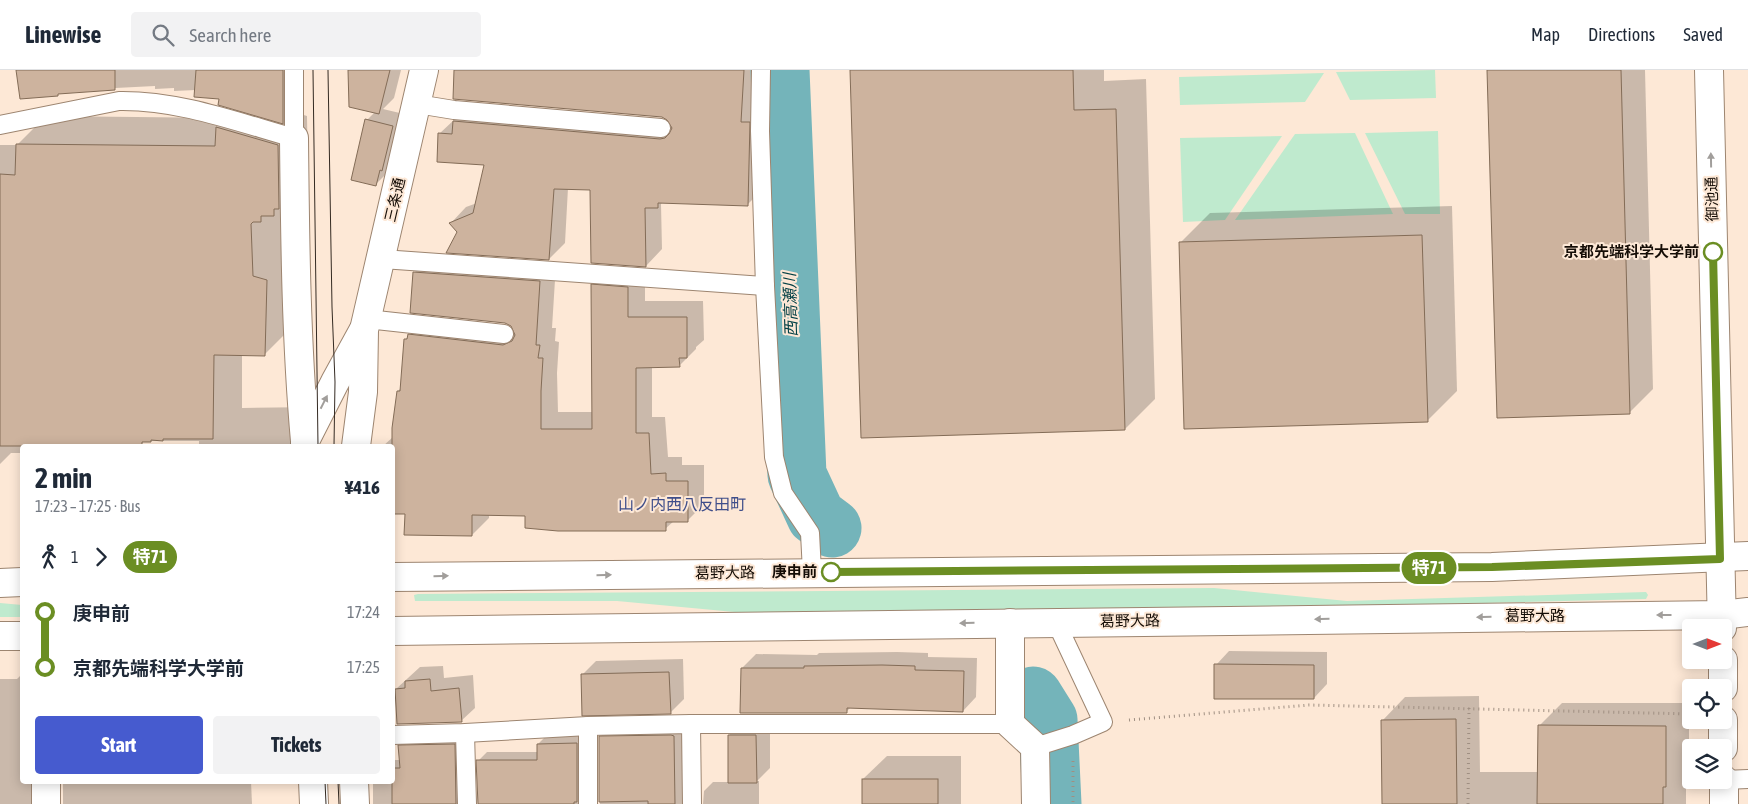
<!DOCTYPE html>
<meta charset="utf-8">
<style>
body{margin:0;font-family:"Asap Condensed","Noto Sans JP",sans-serif;background:#f2f2f3;color:#1f2937;height:100vh;display:flex;flex-direction:column;font-size:19px;white-space:nowrap}
*{box-sizing:border-box;margin:0}
p{font-size:16px;color:#747a83}
.icon{flex:none;width:28px;height:28px;fill:none;stroke:currentColor;stroke-width:2;stroke-linecap:round;stroke-linejoin:round}
.map{position:relative;flex:1;overflow:hidden}
.details{position:absolute;left:20px;top:374px;width:375px;height:340px;display:flex;flex-direction:column;background:#fff;border-radius:5px;box-shadow:0 2px 12px #0003}
.details>*{flex:none}
.badge{padding:0 10px;border-radius:16px;font-size:18px;line-height:32px}
.needle{width:32px;rotate:90deg}
.controls{position:absolute;left:1682px;top:549px;display:grid;gap:10px}
.controls a{display:grid;place-items:center;width:50px;height:50px;border-radius:5px;background:#fff;box-shadow:0 2px 12px #0003;font-size:25px}
.map>.badge{position:absolute;translate:-50% -50%;box-shadow:0 0 0 2px #fff}
.legs{display:flex;align-items:center;gap:8px;height:55px;padding:0 15px;font-size:16px}
.legs p{margin-inline-start:auto}
.head{display:flex;align-items:center;justify-content:space-between;height:85px;padding:0 15px}
h1{font-size:28px;font-weight:700;line-height:38px}
.action{display:flex;gap:10px;margin-top:auto;padding:10px 15px}
.action a{flex:1;height:58px;border-radius:5px;background:#465bcf;color:#fff;font-size:20px;font-weight:700;line-height:58px;text-align:center}
.action a+a{background:#f2f2f3;color:#1f2937}
ul{padding:0 15px;list-style:none}
li{display:flex;align-items:center;gap:18px;height:55px;font-size:19px}
li i{display:grid;place-items:center;width:8px;height:100%;margin:0 6px;background:currentColor}
li i::after{content:'';width:12px;height:12px;margin:-6px;border:4px solid;border-radius:50%;background:#fff}
li p{margin-inline-start:auto}
li:first-child i{background:linear-gradient(#0000 50%,currentColor 0)}
li:last-child i{background:linear-gradient(currentColor 50%,#0000 0)}
header{display:flex;align-items:center;gap:30px;box-sizing:border-box;height:70px;padding:0 25px;background:#fff;border-bottom:1px solid #e0e1e3}
header strong{font-size:24px}
nav{display:flex;gap:28px;margin-inline-start:auto;font-size:18px}
.search{width:350px;height:45px;background:#f2f2f3;display:flex;align-items:center;gap:12px;box-sizing:border-box;padding:0 18px;border-radius:5px;color:#747a83;font-size:19px}
.map>svg:first-child{display:block}
</style>
<header>
<strong>Linewise</strong>
<div class="search"><svg class="icon" aria-label="search" viewBox="0 0 24 24"><circle cx="10" cy="10" r="6"/><path d="M15 15l6 6"/></svg>Search here</div>
<nav><a>Map</a><a>Directions</a><a>Saved</a></nav>
</header>
<div class="map">
<svg width="1748" height="734" viewBox="0 0 1748 734">
<rect width="100%" height="100%" fill="#fde8d6"/>
<!-- green -->
<g fill="#bfeace">
<polygon points="1435,0 1436,28 1350,30 1336,2"/>
<polygon points="1324,3 1305,32 1180,35 1179,7"/>
<polygon points="1438,61 1440,144 1405,144 1365,63"/>
<polygon points="1355,63 1393,144 1235,150 1295,64"/>
<polygon points="1282,66 1225,150 1183,152 1180,68"/>
<polygon points="1214,518 1347,531 1646,522 1648,525 1646,529 1328,537 756,544 617,531 415,531 414,525 418,524"/>
<polygon points="0,533 22,535 22,547 0,547"/>
</g>
<!-- shadow -->
<g fill="#0003">
<polygon points="18,0 291,0 291,41 307,46 308,108 280,138 281,177 295,181 294,255 265,284 242,284 242,338 316,337 311,376 199,376 199,371 144,371 142,373 135,373 132,376 22,376 22,383 11,383 0,394 0,75 17,75 46,46 227,48 236,39 220,28 196,20 174,21 174,18 155,19 155,16 96,19 59,23 57,25"/>
<polygon points="349,0 401,0 394,28 383,39 404,44 387,103 375,115 367,50 375,42"/>
<polygon points="455,0 758,0 763,119 747,135 663,132 661,134 662,179 646,196 592,119 568,118 565,173 549,189 458,162 451,153 466,137 477,133 485,94 439,64 470,35 672,53 662,46"/>
<polygon points="852,0 1104,0 1104,11 1146,9 1155,329 1125,359"/>
<polygon points="1488,0 1645,0 1653,319 1629,343"/>
<polygon points="1452,136 1457,321 1427,351 1181,172 1210,143"/>
<polygon points="431,185 556,194 552,258 556,258 555,271 559,272 557,303 558,342 593,342 593,215 609,198 645,201 645,231 703,231 704,270 696,277 696,279 679,296 652,297 652,347 665,347 668,387 682,387 682,395 704,395 704,434 687,451 674,451 665,459 527,445 489,444 489,448 472,465 406,443 392,376 383,376 393,367 398,321 401,318 405,270 426,248 517,258 415,202"/>
<polygon points="1229,581 1327,582 1327,614 1314,628 1216,595"/>
<polygon points="897,582 928,583 928,587 977,588 976,627 963,641 851,637 846,642 742,598 756,584 817,585 819,583"/>
<polygon points="683,589 684,629 670,643 582,605 596,591"/>
<polygon points="443,596 444,608 473,605 475,638 461,651 396,619 420,597"/>
<polygon points="20,606 22,606 22,711 41,711 47,734 0,734 0,609 17,609"/>
<polygon points="1479,626 1480,702 1539,702 1539,656 1562,633 1689,633 1689,693 1686,696 1686,734 1383,734 1382,651 1405,627"/>
<polygon points="743,651 770,651 770,698 757,711 759,711 759,734 703,734 704,721 713,712 729,712 729,665"/>
<polygon points="609,658 683,658 695,734 600,734 600,667"/>
<polygon points="547,665 586,665 591,734 479,734 478,691 487,682 538,682 538,674"/>
<polygon points="463,666 472,734 373,734 373,711 392,711 392,690 400,690 400,676 408,667"/>
<polygon points="887,686 961,686 961,734 863,734 863,709"/>
<polygon points="63,711 251,711 252,734 63,734"/>
</g>
<g fill="none" stroke-linecap="round" stroke-linejoin="round">
<!-- river -->
<g stroke="#74b4ba" stroke-width="59">
<polyline points="780,0 797,405 816,446 832,458"/>
<polyline points="1033,626 1048,650 1052,734"/>
</g>
</g>
<!-- building -->
<g fill="#cdb39e" stroke="#836c57">
<polygon points="16,0 115,0 115,20 58,24 58,26 20,29"/>
<polygon points="196,0 283,0 283,54 218,35 219,29 194,27"/>
<polygon points="348,0 390,0 379,44 349,37"/>
<polygon points="454,0 744,0 741,52 750,52 748,136 658,133 658,138 645,138 646,197 591,193 590,120 554,119 549,190 446,183 457,162 449,153 473,143 484,95 437,92 438,63 452,64 453,51 660,69 665,68 669,64 672,58 667,50 662,47 453,29"/>
<polygon points="850,0 1073,0 1074,40 1116,39 1125,360 861,368"/>
<polygon points="1487,0 1621,0 1630,344 1497,348"/>
<polygon points="365,49 393,56 382,101 380,100 376,116 351,110"/>
<polygon points="216,57 278,75 279,139 274,139 274,146 261,146 261,152 253,152 251,154 253,206 267,210 265,286 214,285 213,369 163,369 163,371 151,370 151,372 142,372 142,375 130,375 130,376 0,376 0,104 15,105 16,74 215,76"/>
<polygon points="1422,165 1428,352 1184,359 1179,172"/>
<polygon points="413,202 540,211 536,275 540,275 538,288 543,288 541,321 541,359 592,359 591,214 628,217 628,247 687,247 687,288 679,288 680,297 636,298 636,363 649,363 651,404 666,403 666,411 688,411 688,452 666,452 666,461 558,461 525,458 525,446 472,445 472,466 404,465 405,444 392,444 392,358 397,321 400,321 404,269 407,269 408,264 503,275 512,271 515,265 511,256 505,253 410,243"/>
<polygon points="1214,594 1314,595 1314,629 1214,629"/>
<polygon points="882,595 915,596 915,600 964,601 963,642 847,638 847,643 740,643 741,598 804,598 804,596"/>
<polygon points="669,602 671,644 582,646 581,604"/>
<polygon points="430,609 431,621 459,618 462,652 397,654 395,619 405,618 405,611"/>
<polygon points="1456,649 1457,734 1382,734 1381,650"/>
<polygon points="1538,655 1666,656 1666,717 1663,717 1663,734 1537,734"/>
<polygon points="671,665 674,666 675,734 648,734 648,731 599,732 599,666"/>
<polygon points="728,665 756,665 757,713 728,713"/>
<polygon points="577,673 577,732 574,732 574,734 478,734 476,690 537,690 537,674"/>
<polygon points="455,674 456,734 392,734 392,698 400,698 398,675"/>
<rect x="862" y="709" width="76" height="25"/>
</g>
<g fill="none" stroke-linecap="round" stroke-linejoin="round">
<!-- lane casing -->
<g stroke="#9d8570" stroke-width="20">
<g id="lane">
<polyline points="761,0 760,61 765,216 774,387 783,423 810,463 812,502"/>
<polyline points="417,34 454,40 661,58"/>
<path d="M0 55 119 31C179 30 237 52 294 68V0"/>
<polyline points="382,189 765,216"/>
<polyline points="367,249 504,264"/>
<polyline points="691,654 1010,654"/>
<polyline points="465,663 467,734"/>
<polyline points="392,665 465,663 588,656 691,654 692,734"/>
<polyline points="1035,677 1073,665 1103,652 1056,552"/>
<polyline points="1724,710 1748,709"/>
<polyline points="588,734 588,656"/>
</g>
</g>
<!-- street casing -->
<g stroke="#9d8570" stroke-width="30">
<g id="street">
<path d="M294 68C295 169 296 270 305 371"/>
<polyline points="1010,553 1010,654 1035,677 1036,734"/>
<polyline points="46,734 46,711"/>
</g>
</g>
<!-- secondary casing -->
<g stroke="#9d8570" stroke-width="30">
<g id="secondary">
<polyline points="1709,0 1722,558"/>
<polyline points="305,376 305,371 335,312 363,261"/>
<polyline points="356,376 363,322 364,260 424,0"/>
<polyline points="392,507 1492,497 1748,486"/>
<polyline points="0,513 22,512"/>
<polyline points="392,561 1722,545 1748,542"/>
<polyline points="0,566 22,566"/>
<polyline points="1723,590 1723,618"/>
<polyline points="1723,650 1723,678"/>
<polyline points="1724,710 1724,734"/>
<polyline points="313,711 314,734"/>
<polyline points="354,711 355,734"/>
</g>
</g>
<!-- path -->
<g stroke="#9f8f82" stroke-width="3" stroke-dasharray="1 4" stroke-linecap="butt">
<polyline points="1129,650 1309,635 1691,644"/>
<polyline points="1073,691 1073,734"/>
<polyline points="1468,734 1469,638"/>
</g>
<!-- lane -->
<use href="#lane" stroke="#fff" stroke-width="18"/>
<!-- street -->
<use href="#street" stroke="#fff" stroke-width="28"/>
<!-- secondary -->
<use href="#secondary" stroke="#fff" stroke-width="28"/>
<!-- tram -->
<g stroke="#342a22" stroke-width="1">
<polyline points="313,0 318,376"/>
<polyline points="328,0 332,237 335,312 334,376"/>
<polyline points="325,711 326,734"/>
<polyline points="338,711 339,734"/>
</g>
</g>
<!-- one-way arrows -->
<defs><path id="oneway-solid" d="M-6-.8H1V-3.2L6.5 0L1 3.2V.8H-6Z" transform="scale(1.25)"/></defs>
<g fill="#a19e9b">
<use href="#oneway-solid" transform="translate(1711 90) rotate(-91)"/>
<use href="#oneway-solid" transform="translate(324 332) rotate(-63)"/>
<use href="#oneway-solid" transform="translate(604 505) rotate(-1)"/>
<use href="#oneway-solid" transform="translate(441 506) rotate(-1)"/>
<use href="#oneway-solid" transform="translate(1664 545) rotate(180)"/>
<use href="#oneway-solid" transform="translate(1484 547) rotate(179)"/>
<use href="#oneway-solid" transform="translate(1322 549) rotate(179)"/>
<use href="#oneway-solid" transform="translate(967 553) rotate(179)"/>
</g>
<g fill="none" stroke-linecap="round" stroke-linejoin="round">
<!-- line-1 casing -->
<g stroke="#fff" stroke-width="11">
<polyline id="line-1" points="831,502 1492,497 1720,489 1713,182"/>
</g>
<!-- line-1 -->
<use href="#line-1" stroke="#6b8e23" stroke-width="8"/>
</g>
<!-- markers -->
<g fill="#fff" stroke="#6b8e23" stroke-width="2.5">
<circle cx="1713" cy="182" r="9"/>
<circle cx="831" cy="502" r="9"/>
</g>
<g text-anchor="middle" stroke-width="4" stroke-linejoin="round" paint-order="stroke">
<!-- street labels -->
<g font-size="15" fill="#150d06" stroke="#fde8d6">
<text transform="translate(1712 129) rotate(-91)" y="5">御池通</text>
<text transform="translate(395 130) rotate(-77)" y="5">三条通</text>
<text transform="translate(725 503) rotate(-1)" y="5">葛野大路</text>
<text x="1535" y="551">葛野大路</text>
<text transform="translate(1130 551) rotate(-1)" y="5">葛野大路</text>
</g>
<!-- stop labels -->
<g font-size="15" font-weight="bold" fill="#150d06" stroke="#fde8d6" text-anchor="end">
<text x="1699" y="187">京都先端科学大学前</text>
<text x="817" y="507">庚申前</text>
</g>
<!-- water labels -->
<g font-size="16" font-style="italic" fill="#003f44" stroke="#fde8d6">
<text transform="translate(790 235) rotate(-92)" y="6">西高瀬川</text>
</g>
<!-- neighbourhood labels -->
<g font-size="16" fill="#3f4e8a" stroke="#fde8d6">
<text x="682" y="440">山ノ内西八反田町</text>
</g>
</g>
</svg>
<div class="controls">
<a><svg class="needle" viewBox="-14 -14 28 28"><path d="M0-13l5 13h-10z" fill="#e53935"/><path d="M0 13l5-13h-10z" fill="#747a83"/></svg></a>
<a><svg class="icon" aria-label="locate" viewBox="0 0 24 24"><circle cx="12" cy="12" r="6"/><path d="M12 2v4M12 18v4M2 12h4M18 12h4"/></svg></a>
<a><svg class="icon" aria-label="layers" viewBox="0 0 24 24"><path d="M12 4l9 5-9 5-9-5zM3 14l9 5 9-5"/></svg></a>
</div>
<b class="badge" style="left:1429px;top:498px;background:#6b8e23;color:#fff">特71</b>
<section class="details">
<div class="head"><div><h1>2 min</h1><p>17:23 – 17:25 · Bus</p></div><b>¥416</b></div>
<div class="legs"><svg class="icon" aria-label="walk" viewBox="0 0 24 24"><circle cx="13" cy="4" r="2"/><path d="M13 8l-2 6 4 7M11 14l-3 7M7 12l3-4h3l4 4"/></svg>1<svg class="icon" aria-label="forward" viewBox="0 0 24 24"><path d="M9 5l7 7-7 7"/></svg><b class="badge" style="background:#6b8e23;color:#fff">特71</b></div>
<ul>
<li><i style="color:#6b8e23"></i><b>庚申前</b><p>17:24</p></li>
<li><i style="color:#6b8e23"></i><b>京都先端科学大学前</b><p>17:25</p></li>
</ul>
<div class="action"><a>Start</a><a>Tickets</a></div>
</section>
</div>
